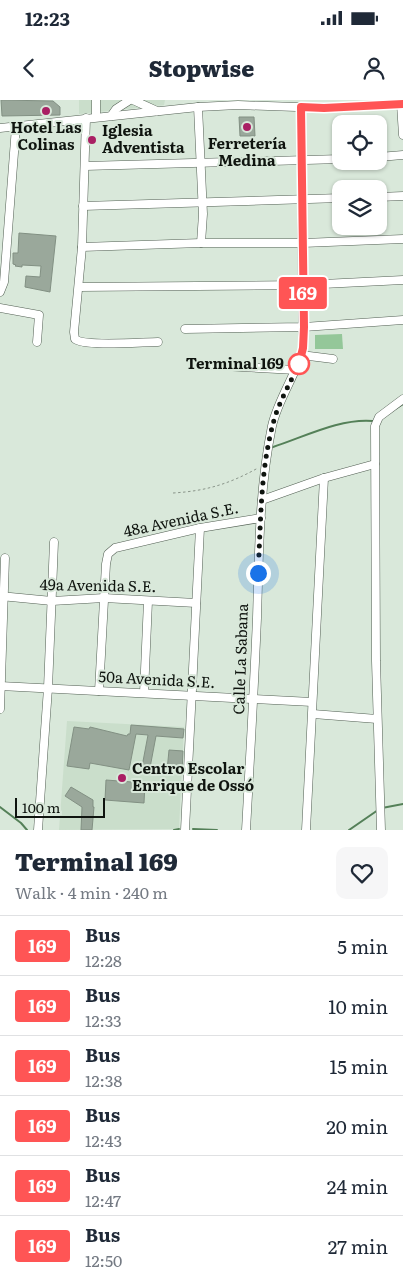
<!DOCTYPE html>
<meta charset="utf-8">
<style>
body{margin:0;font-family:Literata,serif;background:#f6f6f7;color:#1f2937;height:100vh;display:flex;flex-direction:column;font-size:19px;white-space:nowrap}
*{box-sizing:border-box;margin:0}
p{font-size:16px;color:#747a83}
.icon{flex:none;width:28px;height:28px;fill:none;stroke:currentColor;stroke-width:2;stroke-linecap:round;stroke-linejoin:round}
.map{position:relative;height:730px;overflow:hidden}
.drawer{display:flex;flex-direction:column;background:#fff;flex:1}
.drawer>*{flex:none}
.badge{padding:0 10px;border-radius:4px;font-size:18px;line-height:32px}
.controls{position:absolute;left:332px;top:15px;display:grid;gap:10px}
.controls a{display:grid;place-items:center;width:55px;height:55px;border-radius:10px;background:#fff;box-shadow:0 1px 4px #0004;font-size:25px}
.scale{position:absolute;left:15px;bottom:12px;width:90px;box-sizing:border-box;padding-left:5px;border:2px solid #0f140f;border-top:0;font-size:14px;line-height:18px;white-space:nowrap;color:#0f140f;-webkit-text-stroke:4px #d9e8da;paint-order:stroke}
.you{position:absolute;width:25px;height:25px;margin:-12px;border:4px solid #fff;border-radius:50%;background:#1a73e8;box-shadow:0 0 0 8px #1a73e833}
.map>.badge{position:absolute;translate:-50% -50%;box-shadow:0 0 0 2px #fff}
.round{display:grid;place-items:center;flex:none;width:52px;height:52px;border-radius:10px;background:#f6f6f7}
.headline{display:flex;align-items:center;justify-content:space-between;height:85px;padding:0 15px}
h1{font-size:24px;font-weight:800;line-height:38px}
ul{padding:0;list-style:none}
li{display:flex;align-items:center;gap:15px;height:60px;padding:0 15px;border-top:1px solid #e0e1e3}
li div{flex:1}
li b{display:block;font-size:19px}
li em{font-style:normal}
li .badge{min-width:55px;font-weight:700;text-align:center}
.status{display:flex;justify-content:space-between;align-items:center;height:35px;padding:0 25px;background:#fff;direction:ltr}
.status svg{height:14px;fill:currentColor}
header{display:flex;justify-content:space-between;align-items:center;height:65px;padding:0 15px;background:#fff;font-size:22px;font-weight:800}
.map>svg:first-child{display:block}
</style>
<div class="status"><b>12:23</b><svg viewBox="0 0 49 12"><path d="M0 12V9h3v3zM5 12V6h3v6zM10 12V3h3v9zM15 12V0h3v12zM26 1h20v11H26zM47 4h2v5h-2z"/></svg></div>
<header><svg class="icon" aria-label="back" viewBox="0 0 24 24"><path d="M15 5l-7 7 7 7"/></svg>Stopwise<svg class="icon" aria-label="person" viewBox="0 0 24 24"><circle cx="12" cy="8" r="4"/><path d="M4 21q1-7 8-7t8 7"/></svg></header>
<div class="map">
<svg width="403" height="730" viewBox="0 0 403 730">
<rect width="100%" height="100%" fill="#d9e8da"/>
<!-- built -->
<g fill="#cadecb">
<polygon points="79,0 165,0 164,5 79,14"/>
<polygon points="67,621 184,627 179,729 59,730"/>
</g>
<!-- green -->
<polygon fill="#94c799" points="342,234 343,249 315,249 315,235"/>
<g fill="none" stroke-linecap="round" stroke-linejoin="round">
<!-- stream -->
<g stroke="#548058" stroke-width="2">
<polyline points="395,309 403,304"/>
<path d="M273 347C304 337 340 318 373 321"/>
<polyline points="0,707 21,723 27,730"/>
<polyline points="382,708 403,704"/>
<polyline points="193,729 217,730"/>
<polyline points="174,730 179,729"/>
<polyline points="349,730 378,710"/>
</g>
</g>
<!-- building -->
<g fill="#9aa89b" stroke="#829083">
<polygon points="1,0 53,1 60,7 60,15 2,16"/>
<polygon points="239,17 254,17 255,36 240,36"/>
<polygon points="19,133 56,136 50,192 25,187 26,176 40,177 41,166 22,165 22,167 15,166 16,165 13,164 13,153 18,153"/>
<polygon points="131,625 184,629 183,638 156,636 149,673 141,672 148,635 136,634 129,670 90,663 89,669 67,666 74,627 89,629 90,627 127,636 128,634 130,634"/>
<polygon points="169,650 183,651 182,674 167,671"/>
<polygon points="106,680 145,683 144,703 105,700"/>
<polygon points="71,687 93,700 93,707 94,707 92,730 81,730 82,707 65,696"/>
</g>
<g fill="none" stroke-linecap="round" stroke-linejoin="round">
<!-- minor casing -->
<g stroke="#525f53" stroke-width="9">
<g id="minor">
<polyline points="96,0 96,17"/>
<polyline points="133,0 157,11"/>
<polyline points="401,4 403,35"/>
<polyline points="198,7 203,114 201,143"/>
<polyline points="111,16 116,9 130,0"/>
<path d="M86 18 82 147 74 232 75 239C84 247 143 242 158 242"/>
<polyline points="0,28 198,7 238,5 324,8 403,4"/>
<polyline points="379,57 403,55"/>
<polyline points="85,66 341,59"/>
<polyline points="379,97 403,96"/>
<polyline points="83,106 341,98"/>
<polyline points="82,147 201,143 303,143 403,139"/>
<polyline points="79,187 303,185 403,180"/>
<polyline points="0,192 4,182 16,27"/>
<polyline points="0,208 39,215 37,242"/>
<polyline points="185,229 304,227 403,220"/>
<polyline points="301,255 333,259"/>
<polyline points="204,265 296,270"/>
<polyline points="262,400 324,378 375,364"/>
<polyline points="0,496 52,501 104,498 196,503"/>
<polyline points="0,586 312,602"/>
<polyline points="99,591 106,464 108,454 115,448 200,428 261,418"/>
<polyline points="144,593 148,501"/>
<polyline points="0,609 5,458"/>
<polyline points="313,614 377,619"/>
<polyline points="38,730 48,588 54,442"/>
<polyline points="185,730 200,428"/>
<path d="M246 730C250 659 254 589 257 518 259 454 259 389 272 326 278 299 296 275 303 249L301 7"/>
<polyline points="306,730 324,378"/>
<polyline points="381,730 376,561 375,326 379,317 403,299"/>
</g>
</g>
<!-- path -->
<path stroke="#8a958a" stroke-width="1" stroke-dasharray="2.5 2.5" stroke-linecap="butt" d="M173 393C206 391 229 384 258 368"/>
<!-- minor -->
<use href="#minor" stroke="#fff" stroke-width="8"/>
</g>
<g fill="none" stroke-linecap="round" stroke-linejoin="round">
<!-- line casing -->
<g stroke="#fff" stroke-width="11">
<polyline id="line" points="299,264 303,248 304,227 301,7 324,8 403,4"/>
</g>
<!-- line -->
<use href="#line" stroke="#f55" stroke-width="8"/>
<!-- walk -->
<path stroke="#0f140f" stroke-width="5" stroke-dasharray="0 9" d="M258 473C261 423 260 372 273 324 278 303 290 284 299 264"/>
</g>
<!-- markers -->
<g fill="#a91f63" stroke="#d9e8da" stroke-width="2">
<circle cx="46" cy="11" r="5"/>
<circle cx="247" cy="27" r="5"/>
<circle cx="92" cy="40" r="5"/>
<circle cx="122" cy="678" r="5"/>
</g>
<circle fill="#fff" stroke="#f55" stroke-width="2.5" cx="299" cy="264" r="10"/>
<g text-anchor="middle" stroke-width="4" stroke-linejoin="round" paint-order="stroke">
<!-- poi labels -->
<g font-size="15" font-weight="bold" fill="#0f140f" stroke="#d9e8da">
<text x="46" y="33">Hotel Las<tspan x="46" dy="17">Colinas</tspan></text>
<text x="102" y="36" text-anchor="start">Iglesia<tspan x="102" dy="17">Adventista</tspan></text>
<text x="247" y="49">Ferretería<tspan x="247" dy="17">Medina</tspan></text>
<text x="132" y="674" text-anchor="start">Centro Escolar<tspan x="132" dy="17">Enrique de Ossó</tspan></text>
</g>
<!-- stop labels -->
<g font-size="15" font-weight="bold" fill="#0f140f" stroke="#d9e8da" text-anchor="end">
<text x="284" y="269">Terminal 169</text>
</g>
<!-- street labels -->
<g font-size="15" fill="#0f140f" stroke="#d9e8da">
<text transform="translate(181 420) rotate(-12)" y="5">48a Avenida S.E.</text>
<text transform="translate(98 486) rotate(1)" y="5">49a Avenida S.E.</text>
<text transform="translate(241 559) rotate(-88)" y="5">Calle La Sabana</text>
<text transform="translate(157 580) rotate(3)" y="5">50a Avenida S.E.</text>
</g>
</g>
</svg>
<div class="controls">
<a><svg class="icon" aria-label="locate" viewBox="0 0 24 24"><circle cx="12" cy="12" r="6"/><path d="M12 2v4M12 18v4M2 12h4M18 12h4"/></svg></a>
<a><svg class="icon" aria-label="layers" viewBox="0 0 24 24"><path d="M12 4l9 5-9 5-9-5zM3 14l9 5 9-5"/></svg></a>
</div>
<div class="scale">100 m</div>
<div class="you" style="left:258px;top:473px"></div>
<b class="badge" style="left:303px;top:193px;background:#f55;color:#fff">169</b>
</div>
<section class="drawer">
<div class="headline"><div><h1>Terminal 169</h1><p>Walk · 4 min · 240 m</p></div><a class="round"><svg class="icon" aria-label="heart" viewBox="0 0 24 24"><path d="M12 20l-8-8c-3-5 5-10 8-4 3-6 11-1 8 4z"/></svg></a></div>
<ul>
<li><span class="badge" style="background:#f55;color:#fff">169</span><div><b>Bus</b><p>12:28</p></div><em>5 min</em></li>
<li><span class="badge" style="background:#f55;color:#fff">169</span><div><b>Bus</b><p>12:33</p></div><em>10 min</em></li>
<li><span class="badge" style="background:#f55;color:#fff">169</span><div><b>Bus</b><p>12:38</p></div><em>15 min</em></li>
<li><span class="badge" style="background:#f55;color:#fff">169</span><div><b>Bus</b><p>12:43</p></div><em>20 min</em></li>
<li><span class="badge" style="background:#f55;color:#fff">169</span><div><b>Bus</b><p>12:47</p></div><em>24 min</em></li>
<li><span class="badge" style="background:#f55;color:#fff">169</span><div><b>Bus</b><p>12:50</p></div><em>27 min</em></li>
</ul>
</section>
